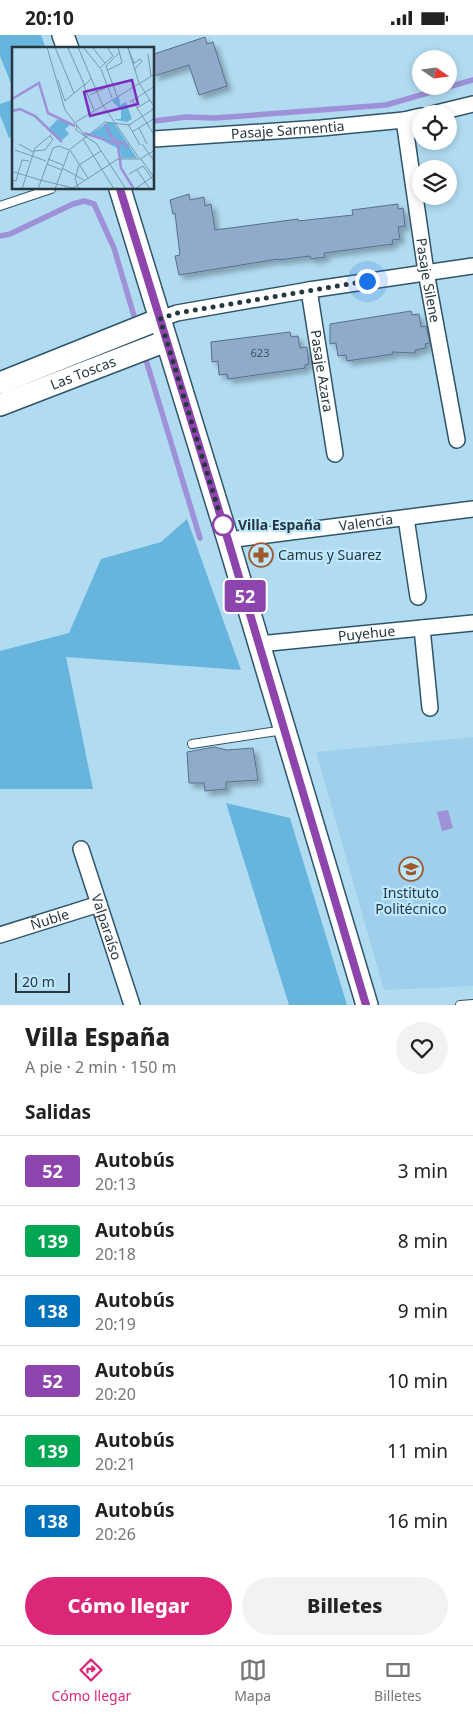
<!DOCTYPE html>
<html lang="es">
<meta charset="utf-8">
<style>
body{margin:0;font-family:"Noto Sans",sans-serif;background:#f2f2f2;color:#222;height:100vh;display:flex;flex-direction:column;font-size:19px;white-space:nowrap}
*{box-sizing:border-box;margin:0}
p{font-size:16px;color:#767676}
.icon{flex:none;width:28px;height:28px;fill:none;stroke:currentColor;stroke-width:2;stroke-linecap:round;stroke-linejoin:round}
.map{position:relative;height:970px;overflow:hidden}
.details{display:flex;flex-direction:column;background:#fff;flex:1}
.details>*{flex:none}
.badge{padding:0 10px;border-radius:4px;font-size:18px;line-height:32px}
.needle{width:32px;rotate:104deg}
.tools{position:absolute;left:412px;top:15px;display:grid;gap:10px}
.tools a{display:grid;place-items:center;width:45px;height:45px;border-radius:50%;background:#fff;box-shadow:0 2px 8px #0003;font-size:25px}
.scale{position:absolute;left:15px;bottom:12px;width:55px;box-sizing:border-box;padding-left:5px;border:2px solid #263740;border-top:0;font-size:14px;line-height:18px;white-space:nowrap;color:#263740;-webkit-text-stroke:4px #bee8ff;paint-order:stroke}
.you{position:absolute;width:25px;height:25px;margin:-12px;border:4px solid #fff;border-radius:50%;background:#1a73e8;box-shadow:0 0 0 8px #1a73e833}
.map>.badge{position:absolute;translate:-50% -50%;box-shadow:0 0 0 2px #fff}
h2{padding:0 25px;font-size:19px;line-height:45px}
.round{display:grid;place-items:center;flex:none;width:52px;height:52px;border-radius:26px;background:#f2f2f2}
.overview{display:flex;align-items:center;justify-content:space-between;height:85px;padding:0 25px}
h1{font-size:24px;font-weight:800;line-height:38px}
.button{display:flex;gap:10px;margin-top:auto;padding:10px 25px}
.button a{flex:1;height:58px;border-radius:30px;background:#db2777;color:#fff;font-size:20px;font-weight:800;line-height:58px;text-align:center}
.button a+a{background:#f2f2f2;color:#222}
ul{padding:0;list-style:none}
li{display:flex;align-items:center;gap:15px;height:70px;padding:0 25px;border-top:1px solid #e0e0e0}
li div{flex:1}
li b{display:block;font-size:19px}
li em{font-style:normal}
li .badge{min-width:55px;font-weight:700;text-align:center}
.status{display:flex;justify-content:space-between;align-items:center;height:35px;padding:0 25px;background:#fff;direction:ltr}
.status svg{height:14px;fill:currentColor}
.tabs{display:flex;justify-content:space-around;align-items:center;height:70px;border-top:1px solid #e0e0e0;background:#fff;font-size:14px;color:#767676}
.tabs a{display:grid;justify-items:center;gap:2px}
.tabs .active{color:#db2777}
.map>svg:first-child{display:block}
</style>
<div class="status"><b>20:10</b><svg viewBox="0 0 49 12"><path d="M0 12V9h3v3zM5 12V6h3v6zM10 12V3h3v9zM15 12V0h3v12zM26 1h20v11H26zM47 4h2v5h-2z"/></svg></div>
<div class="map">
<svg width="473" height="970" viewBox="0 0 473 970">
<defs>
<filter id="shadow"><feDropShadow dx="4.5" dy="4.5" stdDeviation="2.5" flood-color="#0004"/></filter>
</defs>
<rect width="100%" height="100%" fill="#b1dbf1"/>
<!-- built -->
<polygon fill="#9fcfea" points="473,702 473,951 384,955 316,717"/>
<!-- green -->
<g fill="#67b5dd">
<polygon points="0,0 41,0 46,14 14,14 14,56 0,21"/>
<polygon points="14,64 14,101 9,103 0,80 0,69"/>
<polygon points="187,484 241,635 66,622 93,754 0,754 0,616 69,598 101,524 161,507"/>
<polygon points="226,768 290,783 347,970 289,970"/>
</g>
<!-- water -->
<polygon fill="#9e91d7" points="448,775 453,793 442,796 437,777"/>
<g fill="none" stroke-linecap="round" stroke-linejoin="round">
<!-- stream -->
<g stroke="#9e91d7" stroke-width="5.5">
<polyline points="154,86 186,82 215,83 386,70 473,45"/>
<polyline points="0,201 10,199 73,169 84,166 94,169 114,213 134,281"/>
<polyline points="146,325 200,503"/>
</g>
</g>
<!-- building -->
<g fill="#90abc9" stroke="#57708d" filter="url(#shadow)">
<polygon points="205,2 207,9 213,7 227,51 199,60 189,30 154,41 154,19"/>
<polygon points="189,159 190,165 204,162 205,171 211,169 215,195 298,184 298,186 353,180 352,175 398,169 398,174 403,173 405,191 398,192 400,204 392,205 393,209 324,218 325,222 311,224 310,221 278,225 278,224 179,240 175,221 180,220 175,178 173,179 170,165"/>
<polygon points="411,276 412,280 419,279 421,292 426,291 430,308 425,309 426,313 415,315 415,318 392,317 393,319 347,326 346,320 338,321 336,308 330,309 330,289"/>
<polygon points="290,297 291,302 298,301 300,313 307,312 309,329 305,330 305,333 228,344 227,339 219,340 218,326 212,327 211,307"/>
<polygon points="214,712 227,715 253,713 258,745 226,747 226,754 205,756 204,748 189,748 187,717"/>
</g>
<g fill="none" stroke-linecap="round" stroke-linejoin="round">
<!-- lane casing -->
<g stroke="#2f5568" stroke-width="10">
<g id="lane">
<polyline points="0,171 51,154"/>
<polyline points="192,709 284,695"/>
<polyline points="460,970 473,969"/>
</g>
</g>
<!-- street casing -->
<g stroke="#2f5568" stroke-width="18">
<g id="street">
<polyline points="432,79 473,69"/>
<path id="s1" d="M404 85 426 237 457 405"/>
<path id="s2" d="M154 104 321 93 404 85 421 81"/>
<path id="s3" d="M309 255 335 419"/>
<polyline points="160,284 177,278 309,255 473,231"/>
<polyline points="406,483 418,562"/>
<path id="s4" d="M228 505 473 474"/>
<polyline points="422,593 430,673"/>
<path id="s5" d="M259 609 473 588"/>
<path id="s6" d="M81 814 132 970"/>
<path id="s7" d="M0 900 99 869"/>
</g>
</g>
<!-- secondary casing -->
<g stroke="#2f5568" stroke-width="24">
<g id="secondary">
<polyline points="63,0 68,14"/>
<polyline points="120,154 228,505 367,970"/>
<polyline points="0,348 160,284"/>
<path id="s8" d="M0 370 166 306"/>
</g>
</g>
<!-- lane -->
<use href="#lane" stroke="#fff" stroke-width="8"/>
<!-- street -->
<use href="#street" stroke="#fff" stroke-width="15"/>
<!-- secondary -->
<use href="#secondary" stroke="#fff" stroke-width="21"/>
</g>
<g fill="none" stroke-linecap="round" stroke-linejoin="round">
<!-- line casing -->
<g stroke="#fff" stroke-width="11">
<polyline id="line" points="120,154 228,505 366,970"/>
</g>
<!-- line -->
<use href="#line" stroke="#8e44ad" stroke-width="8"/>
<!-- walk -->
<polyline stroke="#263740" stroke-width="5" stroke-dasharray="0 9" points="223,490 160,284 177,278 367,246"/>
</g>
<!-- icons -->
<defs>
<g id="pharmacy-ring" transform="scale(1.25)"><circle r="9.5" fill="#bee8ff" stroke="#9e592c" stroke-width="1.5"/><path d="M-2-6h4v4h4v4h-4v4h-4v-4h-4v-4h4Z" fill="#9e592c"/></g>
<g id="school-ring" transform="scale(1.25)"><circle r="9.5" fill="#bee8ff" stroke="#9e592c" stroke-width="1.5"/><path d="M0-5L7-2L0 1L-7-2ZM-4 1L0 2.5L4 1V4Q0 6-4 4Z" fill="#9e592c"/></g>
</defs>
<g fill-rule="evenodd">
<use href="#pharmacy-ring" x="261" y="520"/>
<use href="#school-ring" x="411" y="834"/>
</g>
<!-- markers -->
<circle fill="#fff" stroke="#8e44ad" stroke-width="2.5" cx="223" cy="490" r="10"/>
<g text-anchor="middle" stroke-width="4.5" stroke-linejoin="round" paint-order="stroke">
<!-- number labels -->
<g font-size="11" fill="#405462">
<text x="260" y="322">623</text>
</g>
<!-- street labels -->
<g font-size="14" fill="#263740" stroke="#bee8ff">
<text dy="5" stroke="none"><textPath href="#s2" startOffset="134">Pasaje Sarmentia</textPath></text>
<text dy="5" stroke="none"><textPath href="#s1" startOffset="162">Pasaje Silene</textPath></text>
<text dy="5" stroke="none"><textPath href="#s3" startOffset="82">Pasaje Azara</textPath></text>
<text dy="5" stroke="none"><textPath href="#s8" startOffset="89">Las Toscas</textPath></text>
<text dy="5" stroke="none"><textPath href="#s4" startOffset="139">Valencia</textPath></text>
<text dy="5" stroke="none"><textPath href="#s5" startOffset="108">Puyehue</textPath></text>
<text dy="5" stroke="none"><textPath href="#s7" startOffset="52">Ñuble</textPath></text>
<text dy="5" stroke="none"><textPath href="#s6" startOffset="82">Valparaíso</textPath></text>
</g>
<!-- stop labels -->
<g font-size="14" font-weight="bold" fill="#263740" stroke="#bee8ff" text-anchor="start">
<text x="238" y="495">Villa España</text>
</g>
<!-- poi labels -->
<g font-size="14" fill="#263740" stroke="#bee8ff" text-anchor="start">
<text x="278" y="525">Camus y Suarez</text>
<text x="411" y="863" text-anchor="middle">Instituto<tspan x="411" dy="16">Politécnico</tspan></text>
</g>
</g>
<!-- overview -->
<g transform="translate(12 12)">
<rect width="142" height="142" fill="#b1dbf1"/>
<path d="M107 49 108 58 114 55 120 72 115 75 104 73 103 72H109V63L100 54ZM47 71 59 77 53 82 57 87 50 93 36 82ZM95 76H102L106 82 103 84 106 82 125 111H109L108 102 106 108 105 101 78 87Z" fill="#67b5dd"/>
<path fill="none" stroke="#9e91d7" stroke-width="2.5" d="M0 52 27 36 36 66 63 79M0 64 8 62 23 69 50 95M93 77 101 92 117 99M72 86 106 97 109 121 122 142"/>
<path fill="none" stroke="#7999aa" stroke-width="1" d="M35 0 53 63 74 90 84 96 114 142M43 0 62 46M66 0 90 57 127 111M71 0 88 21 101 9 95 0M80 0 93 16M56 1 72 37M136 7 139 29M122 16 116 1 127 36 143 61M121 17 128 12 130 14 122 23M89 22 100 51M96 23 110 16 106 0M79 32 72 39 82 63M46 33 53 54 73 37M78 48 93 41M105 49 94 19 107 6M120 53 143 89M118 55 143 39M125 61 138 53M64 75 143 27M116 77 128 98M65 78 64 83 74 90 93 75 117 78 143 61M127 81 135 97M120 85 143 71M71 92 102 142M7 97 21 105M130 97 143 115M3 103 34 114M58 103 76 131M21 104 33 103 41 92 38 89M36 112 51 118M129 112 143 132M35 117 50 123M50 121 72 133M125 123 138 142M2 125 28 133M117 127 131 119 143 136M0 133 4 134 10 113 17 114M28 133 61 141 106 112H128L143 103M10 142 23 101 39 88M26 142 41 101 47 99 57 103 74 90M43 142 57 104M67 142 63 132 67 118 89 104M123 142 143 128"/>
<path fill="#7b2cbf" fill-opacity="0.15" stroke="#7b2cbf" stroke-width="2.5" d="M120 33 126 57 78 69 72 45Z"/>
<rect width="142" height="142" fill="none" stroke="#263740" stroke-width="2.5"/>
</g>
</svg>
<div class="tools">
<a><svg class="needle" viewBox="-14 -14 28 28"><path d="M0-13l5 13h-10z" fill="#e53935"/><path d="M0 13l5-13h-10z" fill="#767676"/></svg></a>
<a><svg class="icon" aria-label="locate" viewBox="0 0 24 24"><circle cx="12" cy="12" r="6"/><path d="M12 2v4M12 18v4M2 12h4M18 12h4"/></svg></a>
<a><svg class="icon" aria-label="layers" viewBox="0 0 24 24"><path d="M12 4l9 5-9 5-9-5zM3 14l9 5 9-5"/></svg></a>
</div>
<div class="scale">20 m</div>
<div class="you" style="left:367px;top:246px"></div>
<b class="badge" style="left:245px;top:561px;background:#8e44ad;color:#fff">52</b>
</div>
<section class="details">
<div class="overview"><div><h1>Villa España</h1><p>A pie · 2 min · 150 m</p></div><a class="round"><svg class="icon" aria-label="heart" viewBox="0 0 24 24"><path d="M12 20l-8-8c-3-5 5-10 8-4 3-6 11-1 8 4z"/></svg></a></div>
<h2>Salidas</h2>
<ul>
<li><span class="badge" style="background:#8e44ad;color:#fff">52</span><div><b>Autobús</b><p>20:13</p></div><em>3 min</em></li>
<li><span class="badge" style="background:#00a651;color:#fff">139</span><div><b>Autobús</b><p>20:18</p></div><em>8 min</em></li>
<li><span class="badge" style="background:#0072bc;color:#fff">138</span><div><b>Autobús</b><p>20:19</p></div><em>9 min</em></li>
<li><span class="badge" style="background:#8e44ad;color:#fff">52</span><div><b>Autobús</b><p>20:20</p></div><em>10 min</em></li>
<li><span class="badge" style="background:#00a651;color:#fff">139</span><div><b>Autobús</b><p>20:21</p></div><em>11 min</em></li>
<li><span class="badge" style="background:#0072bc;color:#fff">138</span><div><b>Autobús</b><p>20:26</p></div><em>16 min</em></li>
</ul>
<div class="button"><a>Cómo llegar</a><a>Billetes</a></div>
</section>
<nav class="tabs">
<a class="active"><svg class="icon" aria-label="directions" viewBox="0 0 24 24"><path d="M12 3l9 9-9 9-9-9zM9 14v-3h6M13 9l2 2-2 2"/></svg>Cómo llegar</a>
<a><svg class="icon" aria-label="map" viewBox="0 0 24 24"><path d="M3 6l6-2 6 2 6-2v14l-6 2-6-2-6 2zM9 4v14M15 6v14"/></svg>Mapa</a>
<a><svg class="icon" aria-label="tickets" viewBox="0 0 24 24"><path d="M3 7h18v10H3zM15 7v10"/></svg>Billetes</a>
</nav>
